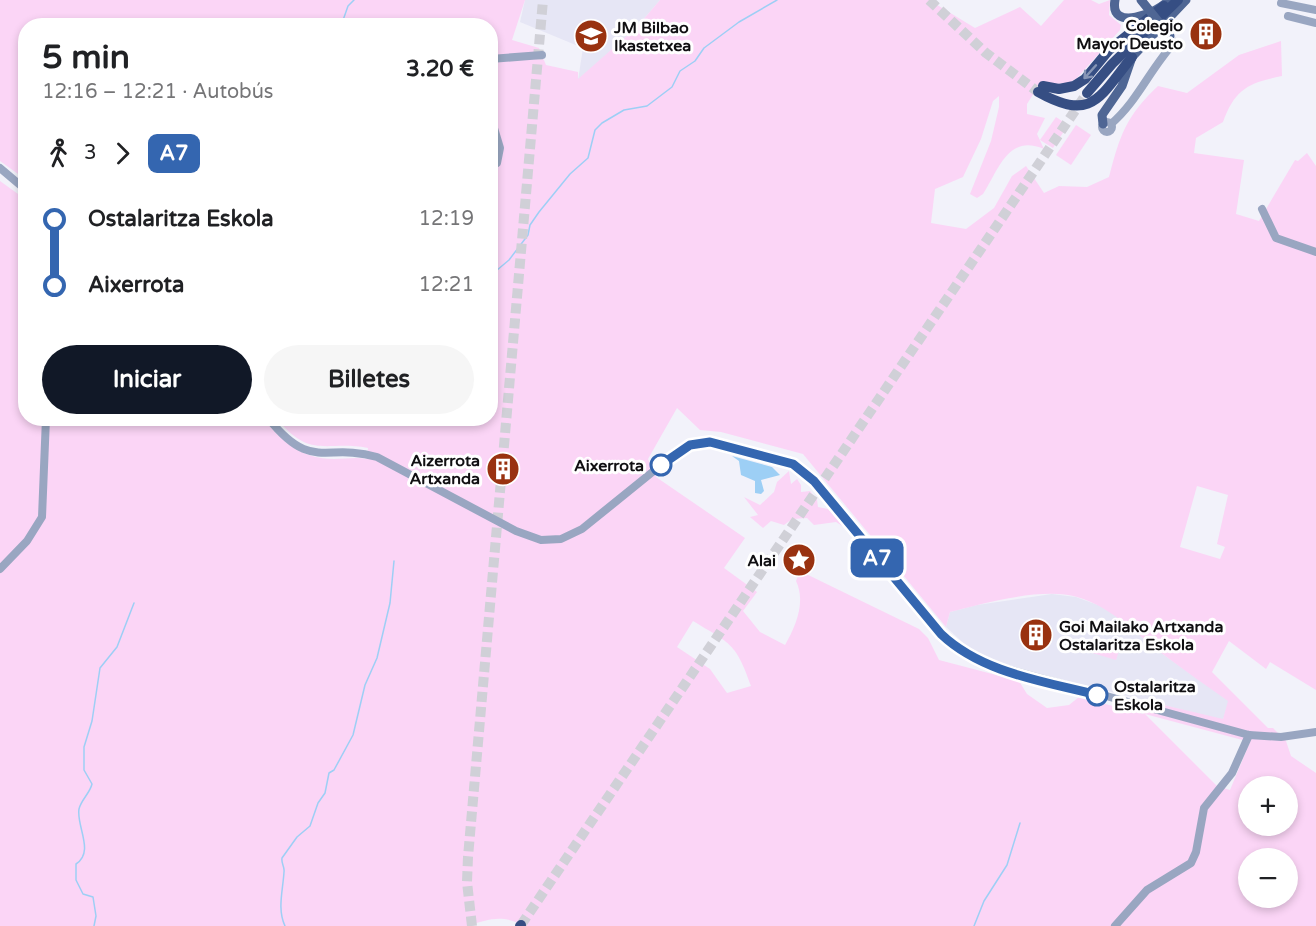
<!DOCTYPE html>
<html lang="es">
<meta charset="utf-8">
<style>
body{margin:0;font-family:"Varela Round",sans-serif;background:#f6f6f6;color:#202124;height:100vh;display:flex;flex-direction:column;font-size:22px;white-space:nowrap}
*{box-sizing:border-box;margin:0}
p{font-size:20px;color:#757577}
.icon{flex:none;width:33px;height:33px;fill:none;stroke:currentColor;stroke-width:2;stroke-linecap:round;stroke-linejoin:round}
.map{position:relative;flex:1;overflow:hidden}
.side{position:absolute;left:18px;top:18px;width:480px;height:408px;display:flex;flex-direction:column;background:#fff;border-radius:24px;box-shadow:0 3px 9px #0003}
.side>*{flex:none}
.badge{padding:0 12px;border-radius:9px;font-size:21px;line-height:39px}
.tools{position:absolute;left:1238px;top:776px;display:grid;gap:12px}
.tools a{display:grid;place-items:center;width:60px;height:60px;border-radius:50%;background:#fff;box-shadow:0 3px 9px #0003;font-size:30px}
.map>.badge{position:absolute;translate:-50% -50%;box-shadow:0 0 0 3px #fff}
.legs{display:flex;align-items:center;gap:9px;height:66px;padding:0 24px;font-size:20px}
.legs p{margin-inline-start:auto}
.summary{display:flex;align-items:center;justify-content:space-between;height:102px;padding:0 24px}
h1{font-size:33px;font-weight:700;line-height:45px}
.button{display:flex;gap:12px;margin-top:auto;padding:12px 24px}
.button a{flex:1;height:69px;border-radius:36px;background:#111827;color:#fff;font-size:24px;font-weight:700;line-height:69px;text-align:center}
.button a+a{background:#f6f6f6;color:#202124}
ul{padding:0 24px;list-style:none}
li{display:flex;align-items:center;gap:21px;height:66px;font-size:22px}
li i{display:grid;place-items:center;width:9px;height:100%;margin:0 8px;background:currentColor}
li i::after{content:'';width:15px;height:15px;margin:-8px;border:4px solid;border-radius:50%;background:#fff}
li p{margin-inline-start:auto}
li:first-child i{background:linear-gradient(#0000 50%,currentColor 0)}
li:last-child i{background:linear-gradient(currentColor 50%,#0000 0)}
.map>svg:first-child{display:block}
</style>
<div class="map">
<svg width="1316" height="926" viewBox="0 0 1316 926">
<rect width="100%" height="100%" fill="#f2f2fa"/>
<!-- built -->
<g fill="#e6e6f5">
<polygon points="525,0 660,0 636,28 578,80 583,48 520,22"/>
<polygon points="1052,594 1076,597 1106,608 1164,655 1229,701 1223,720 992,662 970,649 946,627 950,612 977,605"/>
</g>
<!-- green -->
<g fill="#fbd5f6" fill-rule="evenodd">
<path d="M0 0H525L512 40 539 48 546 65 578 72V79L636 28 660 0H929L975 28 1020 7 1041 26 1064 0H1091L1099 4 1110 0 1109 15 1121 25 1120 30 1077 78 1069 83 1039 85 1027 104V114L1045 118 1037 134 1044 149C1008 133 998 171 983 194L977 198 970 194 991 141 999 107V96L993 101 981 139 963 177 935 189 931 223 966 229 994 208 1012 176 1026 166 1044 193 1059 186 1087 187 1109 177C1120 135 1126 116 1158 86L1187 93 1239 55 1281 41 1282 76C1248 83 1235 89 1223 122L1196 138 1194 153 1244 160 1236 214 1259 221 1295 160 1298 161 1307 153 1316 166V690L1270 662 1266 669 1229 641 1212 672 1268 728H1273L1286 741 1291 756 1316 773V926H524C503 914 489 919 467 926H0V181L25 199 26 418 264 419C282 442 302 459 334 459 345 459 356 457 367 459L368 448C326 440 311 460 277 419L490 418V26H26L25 179 0 161ZM677 408 700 430 721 432 803 454 946 627 950 612C984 603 1043 587 1077 597 1112 607 1136 634 1164 655 1185 671 1207 686 1228 701L1223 719 1151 702 1143 714 1079 697 1069 705 1047 708 1027 694 1019 681 939 660 928 638 919 629 800 571 796 581C806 602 796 626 785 645L760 632 743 611 757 592 724 568 745 538 656 477 648 459ZM1197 486 1228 495 1217 544 1225 547 1220 559 1180 547ZM693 621C731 644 736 643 751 686L727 693 710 669 677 647ZM1145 714 1250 742 1230 790 1217 786ZM1248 786H1287V825H1248ZM1248 858H1287V897H1248Z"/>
<polygon points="1056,117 1068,125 1053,148 1040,140"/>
<polygon points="1076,125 1091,135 1071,165 1056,155"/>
<polygon points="789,471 791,484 797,479 801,485 801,492 810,491 817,500 818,507 828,509 844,527 836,522 814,525 807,518 792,519 784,525 771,521 763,528 750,517 758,515 744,497 760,505 774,492 777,482"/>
<polygon points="1094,637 1121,645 1116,660 1089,652"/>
</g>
<!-- water -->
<polygon fill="#9dcff5" points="732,456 772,467 780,475 761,480 764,491 761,494 755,493 755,481 741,475 739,461"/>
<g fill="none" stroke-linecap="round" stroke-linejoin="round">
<!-- stream -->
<g stroke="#9dcff5" stroke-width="1.5">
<polyline points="341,26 348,6 354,0"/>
<polyline points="490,276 509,260 528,235 530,225 539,212 570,174 588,158 595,130 602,123 624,110 647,106 672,87 680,71 695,61 704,48 739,22 777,0"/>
<path d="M94 926 96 916 93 897 83 894 76 880V864C95 852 76 826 79 809 81 800 90 793 92 784L84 770V747L92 721 100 668 117 647 134 603"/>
<path d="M285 926C277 909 283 890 284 872 285 867 281 864 282 858L297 837 310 826 318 803 325 793 329 773 334 770 353 735 365 685 377 658 390 603 394 561"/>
<polyline points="974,926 984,901 1007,865 1020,823"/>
</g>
<!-- highway-tunnel -->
<g stroke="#d0d0d7" stroke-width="10" stroke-dasharray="10 5" stroke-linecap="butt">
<polyline points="929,0 986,53 1038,92"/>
<polyline points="521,925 1087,93"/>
<polyline points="472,926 467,882 468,857 543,0"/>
</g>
<!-- minor -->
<g stroke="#99a6c1" stroke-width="8">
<polyline points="1281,3 1316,10"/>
<polyline points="1288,16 1316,23"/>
<polyline points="490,59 542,55"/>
<polyline points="490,115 500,148 497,163 490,168"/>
<circle cx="1107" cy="127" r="5"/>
<path d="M1111 124C1138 101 1151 67 1175 42"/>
<polyline points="0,168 26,190"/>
<polyline points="1262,209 1276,238 1316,252"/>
<path d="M268 418C312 473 325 442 377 457L516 531 541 540 561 539 582 529 671 457 696 443 725 445 778 458 793 464 814 481 941 634 963 653 978 661 1249 735 1281 737 1316 732"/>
<polyline points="0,569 27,541 42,517 46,418"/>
<polyline points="1115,926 1147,890 1191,863 1196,852 1204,808 1232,773 1249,735"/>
</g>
<!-- major -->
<g stroke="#4f6694" stroke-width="9">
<path d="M1115 0C1109 33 1158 13 1169 0"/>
<polyline points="1103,124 1102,115 1122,86 1132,57 1186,0"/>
</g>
<!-- highway -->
<g stroke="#364e83" stroke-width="10">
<polyline points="1043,86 1059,89 1074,86 1085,79 1109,50 1164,6"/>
<path d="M1038 92C1093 123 1100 96 1132 57"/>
<polyline points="1087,93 1112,64 1178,0"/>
<polyline points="520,926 521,925"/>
</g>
<!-- major-bridge -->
<polyline stroke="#4f6694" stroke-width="9" points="1141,0 1170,36"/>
</g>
<!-- one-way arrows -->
<defs><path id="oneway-shaft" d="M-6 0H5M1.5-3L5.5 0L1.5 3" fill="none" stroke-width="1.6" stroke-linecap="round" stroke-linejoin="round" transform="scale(1.5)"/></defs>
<use stroke="#8695b5" href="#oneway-shaft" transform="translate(1090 72) rotate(132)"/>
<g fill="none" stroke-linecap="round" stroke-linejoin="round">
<!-- line-1 casing -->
<g stroke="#fff" stroke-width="14">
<path id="line-1" d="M661 465 690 445 710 442 793 464 814 481 941 634C982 673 1043 681 1097 695"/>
</g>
<!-- line-1 -->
<use href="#line-1" stroke="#3466b0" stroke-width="9"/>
</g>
<!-- icons -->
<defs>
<g id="building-disc" transform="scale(1.725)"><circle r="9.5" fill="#993210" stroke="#fff"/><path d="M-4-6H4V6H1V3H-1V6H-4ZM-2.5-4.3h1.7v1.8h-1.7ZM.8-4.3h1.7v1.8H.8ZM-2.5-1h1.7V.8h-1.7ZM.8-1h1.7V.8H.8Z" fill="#fff"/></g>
<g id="school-disc" transform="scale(1.725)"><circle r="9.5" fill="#993210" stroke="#fff"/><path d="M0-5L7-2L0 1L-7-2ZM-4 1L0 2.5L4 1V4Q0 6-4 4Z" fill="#fff"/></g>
<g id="sight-disc" transform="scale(1.725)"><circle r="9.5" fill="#993210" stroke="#fff"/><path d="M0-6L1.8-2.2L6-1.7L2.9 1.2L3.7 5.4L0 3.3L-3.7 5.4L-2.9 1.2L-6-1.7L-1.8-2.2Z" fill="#fff"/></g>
</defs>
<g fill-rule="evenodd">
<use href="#building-disc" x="1206" y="34"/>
<use href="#school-disc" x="591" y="36"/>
<use href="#building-disc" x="503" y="469"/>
<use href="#sight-disc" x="799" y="560"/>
<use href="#building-disc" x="1036" y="635"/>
</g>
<!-- markers -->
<g fill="#fff" stroke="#3466b0" stroke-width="3">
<circle cx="661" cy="465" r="10"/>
<circle cx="1097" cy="695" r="10"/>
</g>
<g text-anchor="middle" stroke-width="6" stroke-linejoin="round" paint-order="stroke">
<!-- poi labels -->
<g font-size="16" font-weight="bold" fill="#100f12" stroke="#fff" text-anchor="end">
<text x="1183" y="31">Colegio<tspan x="1183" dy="18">Mayor Deusto</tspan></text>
<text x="614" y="33" text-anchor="start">JM Bilbao<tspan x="614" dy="18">Ikastetxea</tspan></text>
<text x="480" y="466">Aizerrota<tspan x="480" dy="18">Artxanda</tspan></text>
<text x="776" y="566">Alai</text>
<text x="1059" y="632" text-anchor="start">Goi Mailako Artxanda<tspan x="1059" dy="18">Ostalaritza Eskola</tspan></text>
</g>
<!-- stop labels -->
<g font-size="16" font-weight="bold" fill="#100f12" stroke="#fff" text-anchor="end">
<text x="644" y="471">Aixerrota</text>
<text x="1114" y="692" text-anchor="start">Ostalaritza<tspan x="1114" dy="18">Eskola</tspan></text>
</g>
</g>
</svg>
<div class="tools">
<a>+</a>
<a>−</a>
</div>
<b class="badge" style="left:877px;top:558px;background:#3466b0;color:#fff">A7</b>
<section class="side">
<div class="summary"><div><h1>5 min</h1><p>12:16 – 12:21 · Autobús</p></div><b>3.20 €</b></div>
<div class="legs"><svg class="icon" aria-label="walk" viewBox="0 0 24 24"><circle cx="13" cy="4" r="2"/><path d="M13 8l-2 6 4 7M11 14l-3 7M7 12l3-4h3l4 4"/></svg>3<svg class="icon" aria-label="forward" viewBox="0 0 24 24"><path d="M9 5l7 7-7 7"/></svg><b class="badge" style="background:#3466b0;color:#fff">A7</b></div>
<ul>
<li><i style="color:#3466b0"></i><b>Ostalaritza Eskola</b><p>12:19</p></li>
<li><i style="color:#3466b0"></i><b>Aixerrota</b><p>12:21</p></li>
</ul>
<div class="button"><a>Iniciar</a><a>Billetes</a></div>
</section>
</div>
